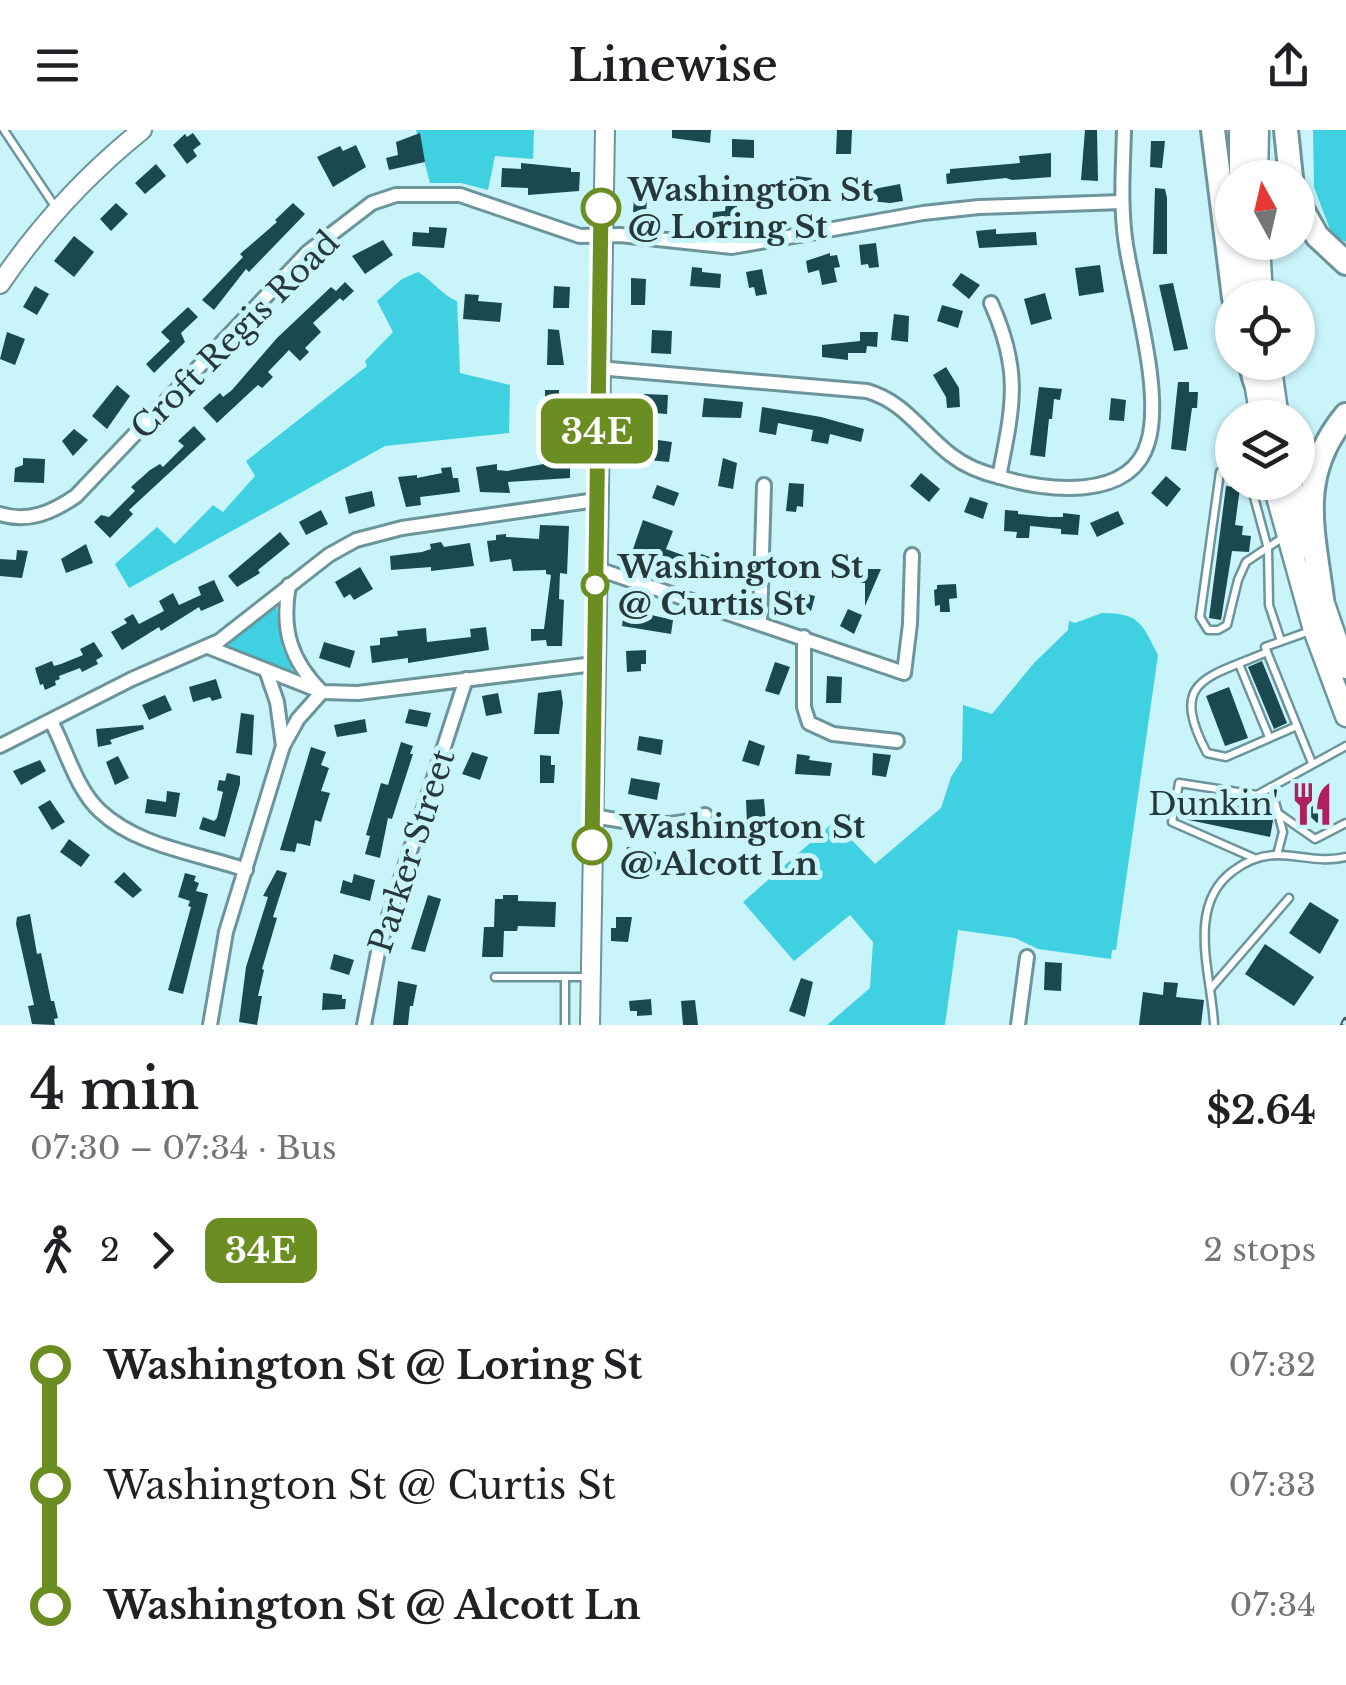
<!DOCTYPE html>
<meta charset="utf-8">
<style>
body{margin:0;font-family:"Libre Baskerville",serif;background:#f6f6f6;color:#202124;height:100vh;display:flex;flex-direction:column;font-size:38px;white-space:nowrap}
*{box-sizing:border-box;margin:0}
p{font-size:32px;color:#757577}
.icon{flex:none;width:55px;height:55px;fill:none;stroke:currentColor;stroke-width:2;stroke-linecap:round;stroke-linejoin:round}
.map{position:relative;height:895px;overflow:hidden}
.sheet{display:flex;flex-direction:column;background:#fff;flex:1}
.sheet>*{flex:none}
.badge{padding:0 20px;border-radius:15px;font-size:35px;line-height:65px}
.needle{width:65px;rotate:352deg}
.tools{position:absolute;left:1215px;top:30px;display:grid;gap:20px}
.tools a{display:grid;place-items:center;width:100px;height:100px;border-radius:50%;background:#fff;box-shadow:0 2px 8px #0004;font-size:50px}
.map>.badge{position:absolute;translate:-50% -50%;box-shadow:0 0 0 5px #fff}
.legs{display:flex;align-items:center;gap:15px;height:110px;padding:0 30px;font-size:32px}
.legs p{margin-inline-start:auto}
.head{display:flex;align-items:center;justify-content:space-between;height:170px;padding:0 30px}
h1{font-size:55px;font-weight:600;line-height:75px}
ul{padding:0 30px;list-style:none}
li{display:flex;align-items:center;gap:35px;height:120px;font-size:38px}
li i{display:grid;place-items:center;width:15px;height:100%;margin:0 12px;background:currentColor}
li i::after{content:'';width:25px;height:25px;margin:-12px;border:8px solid;border-radius:50%;background:#fff}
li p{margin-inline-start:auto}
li:first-child i{background:linear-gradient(#0000 50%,currentColor 0)}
li:last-child i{background:linear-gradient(currentColor 50%,#0000 0)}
header{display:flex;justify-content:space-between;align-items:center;height:130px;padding:0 30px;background:#fff;font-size:45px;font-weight:600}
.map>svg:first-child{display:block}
</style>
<header><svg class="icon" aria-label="menu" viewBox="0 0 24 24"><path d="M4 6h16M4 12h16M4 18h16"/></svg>Linewise<svg class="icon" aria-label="share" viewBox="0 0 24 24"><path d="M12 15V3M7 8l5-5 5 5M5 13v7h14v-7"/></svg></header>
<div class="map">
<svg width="1346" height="895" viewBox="0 0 1346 895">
<rect width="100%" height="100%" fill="#c9f4fa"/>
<!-- green -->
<g fill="#3fd0e2">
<polygon points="416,0 534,0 533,29 495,26 488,60 461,53 430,53"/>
<polygon points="1313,0 1346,0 1346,112 1332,105 1314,57"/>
<path d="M418 142C433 151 442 165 457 171L460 243 510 255 509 303 385 316 129 458 115 434 157 397 175 414 213 375 223 382 255 346 246 331 367 236 365 231 393 202 377 171 402 149Z"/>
<polygon points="276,473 282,517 293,541 227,517 252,490"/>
<path d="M1102 483C1140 483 1142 494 1158 525L1116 820H1112L1111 829 1038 819 1015 808 958 800 945 895H827L870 858 873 812 850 785 794 831 743 772 834 692 875 734 941 678 951 647 962 630 963 575 992 584 1034 533 1068 500 1069 491 1075 493Z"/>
</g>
<!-- building -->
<g fill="#1a494f">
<polygon points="672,0 711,0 710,13 672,8"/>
<polygon points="837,0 852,0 851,24 836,24"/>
<polygon points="1085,0 1097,0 1098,51 1081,50"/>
<polygon points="193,3 201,14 193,20 197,26 187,34 173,15 185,4 187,7"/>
<polygon points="420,3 425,32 389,40 386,28 398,25 396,12"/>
<polygon points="732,9 754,10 754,28 732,27"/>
<polygon points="1151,11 1165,11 1162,38 1150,37"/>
<polygon points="356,15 366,37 333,57 317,27 340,16 343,21"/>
<polygon points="1051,23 1051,47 1012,50 1006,48 947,54 946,44 950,43 950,39 1020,33 1019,26"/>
<polygon points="521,33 571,38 571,42 580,42 579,61 528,65 528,58 501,57 502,38 521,39"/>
<polygon points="156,34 166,46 145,64 135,53"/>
<polygon points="796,46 812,48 810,67 788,65 790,48 796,49"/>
<polygon points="851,52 875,53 874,59 900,54 903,71 890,73 850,69"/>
<polygon points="635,56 648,57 646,83 633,82"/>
<polygon points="1155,58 1165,59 1167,68 1167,124 1153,124"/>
<polygon points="727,65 738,66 735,100 712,95 713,82 725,81"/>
<polygon points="116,73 128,84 111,101 100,89"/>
<polygon points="293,73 305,84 249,142 246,139 214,180 202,170 243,127 240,124 277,92 275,90"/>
<polygon points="429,97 447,98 444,118 412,116 413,102 429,103"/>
<polygon points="996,99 996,104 1036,102 1037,115 979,118 976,101"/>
<polygon points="74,106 94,122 74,147 54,131"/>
<polygon points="383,110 393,125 365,144 352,126"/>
<polygon points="876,113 879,137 869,138 868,134 861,135 859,115"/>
<polygon points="830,123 830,126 837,125 840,137 834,138 837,152 822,155 819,140 808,143 806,131"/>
<polygon points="1100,135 1104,162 1079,166 1075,138"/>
<polygon points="692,137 702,138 702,142 721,144 720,158 690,156"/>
<polygon points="762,139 767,164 756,166 754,157 749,158 746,142"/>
<polygon points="961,143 980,155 969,169 952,155"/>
<polygon points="631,148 646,149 645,175 631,175"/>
<polygon points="345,152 354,161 343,171 340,168 313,193 321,202 305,218 309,222 300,231 289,220 268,242 273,247 262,258 258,255 217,293 203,278 220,263 223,267 232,260 277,208 331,157 336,161"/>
<polygon points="1173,153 1188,219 1174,221 1159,155"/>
<polygon points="35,156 49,164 37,185 23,177"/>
<polygon points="554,156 570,157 569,178 553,178"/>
<polygon points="1045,163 1052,189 1031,195 1024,169"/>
<polygon points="465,164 479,165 478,171 502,173 500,192 463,189"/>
<polygon points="942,175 963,181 958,198 937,191"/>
<polygon points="188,177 198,187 181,203 185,212 154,243 146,234 170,211 161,202"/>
<polygon points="894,184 909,186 908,212 891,210"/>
<polygon points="548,199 559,200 564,235 547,235"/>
<polygon points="652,200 672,201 671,224 651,223"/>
<polygon points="7,202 25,209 15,235 0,229"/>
<polygon points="860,202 878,202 877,217 867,216 866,223 848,223 848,230 822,227 822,215 860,211"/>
<polygon points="946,237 959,258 960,277 947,278 946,267 933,245"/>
<polygon points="1178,252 1189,252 1189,262 1198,262 1197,278 1192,278 1186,321 1171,319"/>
<polygon points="117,255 130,266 107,299 92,286"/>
<polygon points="1039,257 1062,259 1060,270 1054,269 1052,289 1049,289 1045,327 1030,325"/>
<polygon points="545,260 559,260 559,290 549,290 549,277 545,277"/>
<polygon points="644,264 668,265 667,284 643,282"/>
<polygon points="704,268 743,272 741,288 702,287"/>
<polygon points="1111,268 1126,270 1124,291 1109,290"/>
<polygon points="762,277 821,287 864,299 861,312 830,304 828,314 811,311 813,300 778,293 776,305 759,302"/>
<polygon points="194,296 206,309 129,380 133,384 110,408 94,392 101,385 109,387 135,361 131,357 150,340 160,334 163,337 184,316 178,311"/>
<polygon points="74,299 88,310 73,326 62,311"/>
<polygon points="651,309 672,312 669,332 648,330"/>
<polygon points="23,328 45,329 44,353 14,352 15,338 23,335"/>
<polygon points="723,328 737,333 733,359 718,356"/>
<polygon points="549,333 570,334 570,348 508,352 510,363 480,362 476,337 497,334 497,340 507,341"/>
<polygon points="451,337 453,348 458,348 460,362 420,367 421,375 406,377 398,347 417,345 417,348 442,343 441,338"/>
<polygon points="921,343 940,359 929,372 910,356"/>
<polygon points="1166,346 1181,359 1167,377 1151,363"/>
<polygon points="789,353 804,354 803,377 797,376 796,382 786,381"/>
<polygon points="657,355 679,363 674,376 652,368"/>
<polygon points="1226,356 1240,358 1235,395 1243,396 1242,405 1251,406 1249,422 1232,421 1221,490 1209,488"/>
<polygon points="372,361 375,376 349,384 345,367"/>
<polygon points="970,367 988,373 983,389 964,382"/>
<polygon points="321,380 328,394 306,405 299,392"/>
<polygon points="1005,380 1018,381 1018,384 1050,387 1063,387 1063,383 1080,385 1078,405 1061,404 1061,399 1030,396 1029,408 1016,408 1017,402 1004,401"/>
<polygon points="1118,381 1124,394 1097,407 1090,393"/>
<polygon points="643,390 673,401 666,419 699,431 701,424 722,431 717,445 710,442 708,447 631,425"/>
<polygon points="540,395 569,396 567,444 560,443 559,469 564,470 562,516 547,516 546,510 531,511 531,499 544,499 551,445 546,444 546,440 513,441 511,429 490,432 487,411 496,410 496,405 506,404 506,407 539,409"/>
<polygon points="280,402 290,414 258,440 260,443 237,457 228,446"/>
<polygon points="441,412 444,417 470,413 474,436 431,441 431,437 391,440 390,426 422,422 431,419 430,414"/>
<polygon points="86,414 93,433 66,443 61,429"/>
<polygon points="17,420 28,421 22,448 0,446 0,429 16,430"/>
<polygon points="360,437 373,459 354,470 350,464 344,468 335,452"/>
<polygon points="868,439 881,439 865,476 865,453 860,453 860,444 868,444"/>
<polygon points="214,450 224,471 201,481 199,477 161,501 159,497 122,520 111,502 127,493 124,489 133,484 139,494 164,481 159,471 173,463 179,475 201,465 198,457"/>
<polygon points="956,454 957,468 949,469 950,482 940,482 940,475 935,476 934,460 937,459 937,455"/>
<polygon points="795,461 815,466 811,481 787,475 790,462"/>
<polygon points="848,479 862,485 854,504 840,496"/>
<polygon points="630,480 673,490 671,504 622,496 624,482 629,483"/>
<polygon points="486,497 489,520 408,533 408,528 372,533 370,516 380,515 380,508 398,506 397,501 426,498 427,512 471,507 470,499"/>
<polygon points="94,512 103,526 96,530 98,534 82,542 80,538 59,546 60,549 55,551 56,555 45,560 43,554 40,555 35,538 52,531 54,536 61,534 83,525 80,519"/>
<polygon points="324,512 355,521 350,538 319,528"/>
<polygon points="646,520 646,534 641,534 641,541 627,542 626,521"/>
<polygon points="1262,531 1287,593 1274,599 1248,537"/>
<polygon points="775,532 790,537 779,565 765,561"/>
<polygon points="827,546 842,547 841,573 826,573"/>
<polygon points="216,549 222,568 212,571 210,567 193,572 189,557"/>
<polygon points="1229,557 1248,608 1225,616 1206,566"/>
<polygon points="561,560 563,573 559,604 534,604 538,563"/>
<polygon points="498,563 502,583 486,586 482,566"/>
<polygon points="165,565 172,580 149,590 142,575"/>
<polygon points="409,579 431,583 427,597 405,593"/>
<polygon points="241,583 254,585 252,625 236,623"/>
<polygon points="365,589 367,602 337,607 334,595"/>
<polygon points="143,595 144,599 110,610 112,614 98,617 96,599"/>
<polygon points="639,606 663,610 661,625 637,620"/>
<polygon points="749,610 765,616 759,636 742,631"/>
<polygon points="401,612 413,616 410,624 413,624 392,689 388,688 380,728 365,724 370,706 366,705 381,653 388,655"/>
<polygon points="311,617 326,622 321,635 329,638 321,661 330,663 321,692 315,690 310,716 297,713 295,722 280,720"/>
<polygon points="472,622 488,627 480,650 462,644"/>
<polygon points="873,623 891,625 886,647 872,645"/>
<polygon points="797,624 810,626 809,630 832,633 830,646 795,644"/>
<polygon points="540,625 551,626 551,635 555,635 554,653 540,653"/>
<polygon points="118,626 129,648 115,655 106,632"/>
<polygon points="40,630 46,641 21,655 13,641"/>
<polygon points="227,643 240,646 240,654 225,707 199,699 203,687 214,691 217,688 223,662 217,660 219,650 225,651"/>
<polygon points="631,648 660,653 657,670 628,664"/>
<polygon points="1308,654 1330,679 1317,693 1293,670"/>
<polygon points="167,661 180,663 176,687 145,683 147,669 166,672"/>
<polygon points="1189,666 1271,683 1273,691 1270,707 1184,689"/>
<polygon points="764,669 766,693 747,694 746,670"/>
<polygon points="50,670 65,692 52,700 38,677"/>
<polygon points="69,709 90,725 81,737 60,722"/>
<polygon points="627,717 656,722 655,729 661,730 659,741 623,736"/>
<polygon points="686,727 703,729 703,732 717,731 720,745 707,747 683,743"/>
<polygon points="277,740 287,743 273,787 277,788 262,839 264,840 258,866 262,866 257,895 239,892 246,837 268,767 263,766"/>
<polygon points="124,742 142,760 133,768 114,752"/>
<polygon points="185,743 196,746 194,751 199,753 196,761 208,764 183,864 168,860 191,777 188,776 190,771 178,767"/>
<polygon points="354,744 375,750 370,771 340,763 343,750 352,753"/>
<polygon points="428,765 441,769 425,822 411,819"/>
<polygon points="503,765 518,765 518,771 556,772 555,797 518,796 517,801 504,801 503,827 482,827 484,797 494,797 495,769 503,769"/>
<polygon points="1310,772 1339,790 1320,824 1289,803"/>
<polygon points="30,784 37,824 41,823 51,871 54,871 58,888 54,889 55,895 32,894 28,876 34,875 16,794 17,787"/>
<polygon points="616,787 632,787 628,812 611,811 611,798 616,798"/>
<polygon points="1265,814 1314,847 1294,876 1245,844"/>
<polygon points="334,824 354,830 349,845 330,839"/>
<polygon points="1045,832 1062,833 1061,861 1044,860"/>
<polygon points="801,848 813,852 805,887 789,881"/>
<polygon points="398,851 417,855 413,876 410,876 408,895 393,895"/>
<polygon points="1164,852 1178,853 1176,867 1204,870 1201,895 1139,895 1143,862 1163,865"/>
<polygon points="323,863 342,865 342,869 346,869 345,879 322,880"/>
<polygon points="651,869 652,885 637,886 637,881 630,881 629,871"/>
<polygon points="695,870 698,895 683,895 681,871"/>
</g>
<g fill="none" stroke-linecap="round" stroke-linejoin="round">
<!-- lane casing -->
<g stroke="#6c959b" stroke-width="11">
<g id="lane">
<polyline points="4,0 56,78"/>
<polyline points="1232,341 1220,342 1200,487 1208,500 1218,500 1227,495 1238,450 1246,432 1282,408"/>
<polyline points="1250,352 1268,419 1269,475 1281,511"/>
<polyline points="1310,501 1265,517 1312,633"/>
<path d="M1267 522C1207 548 1168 549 1207 623L1226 627 1297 596"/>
<polyline points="1239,534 1269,607"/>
<polyline points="1271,657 1283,702 1277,725"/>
<polyline points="1278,683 1315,709 1346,693"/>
<polyline points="1254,728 1172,692 1179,653 1257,665 1346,616"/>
<polyline points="495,847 589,847"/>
<polyline points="1211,858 1289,768"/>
<polyline points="565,895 565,847"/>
<path d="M1214 895C1212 846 1185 776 1233 741 1246 731 1260 725 1277 725 1301 725 1321 733 1346 727"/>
</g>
</g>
<!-- street casing -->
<g stroke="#6c959b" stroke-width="18">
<g id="street">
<path d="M991 173C1022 242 1013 276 999 347"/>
<path d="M598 238 867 261C905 272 921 302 951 325 965 336 983 343 1000 347 1045 361 1131 372 1148 312 1163 262 1134 167 1126 115 1120 77 1123 38 1124 0"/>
<path d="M0 384C29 393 53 382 76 366L308 122 372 73 396 65H460L580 106 620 105 732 117 923 83 979 77 1122 72"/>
<polyline points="595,438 904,543 910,494 912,425"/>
<path d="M289 455C281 499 290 530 322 562L358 563 594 534"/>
<polyline points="760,491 764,355"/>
<polyline points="804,507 804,577 809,593 833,604 897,611"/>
<polyline points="208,517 322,562 298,589 283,616 226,802 210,895"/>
<polyline points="266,540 277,572 283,616"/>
<path d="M51 591C66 619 76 659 100 681 138 717 198 723 246 740"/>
<polyline points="0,616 132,549 219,511 329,425 356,410 402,398 596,370"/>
<path d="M593 686C631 692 668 702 705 685"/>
<polyline points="364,895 379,817 466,549"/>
<polyline points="1018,895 1027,827"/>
</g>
</g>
<!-- secondary casing -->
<g stroke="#6c959b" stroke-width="22">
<g id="secondary">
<path d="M0 154C40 95 86 45 142 0"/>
<polyline points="590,895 605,0"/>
</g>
</g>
<!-- primary casing -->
<g stroke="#6c959b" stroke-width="25">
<g id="primary">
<polyline points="1240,48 1240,0"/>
<polyline points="1257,48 1258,0"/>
<polyline points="1241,112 1245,168"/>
<polyline points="1259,112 1262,168"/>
<polyline points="1270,232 1278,288"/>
<polyline points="1252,234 1261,288"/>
<polyline points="1273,352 1314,500 1346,586"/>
<polyline points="1291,352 1307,418"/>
<polyline points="1318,456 1346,538"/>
</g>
</g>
<!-- highway casing -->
<g stroke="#6c959b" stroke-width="28">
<g id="highway">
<polyline points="1213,0 1234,168"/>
<polyline points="1286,0 1291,48"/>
<polyline points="1298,72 1317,106 1346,133"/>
<polyline points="1250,232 1255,251"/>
<path d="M1322 469C1313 399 1296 345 1346 285"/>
</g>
</g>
<!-- lane -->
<use href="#lane" stroke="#fff" stroke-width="6"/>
<!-- street -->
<use href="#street" stroke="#fff" stroke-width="12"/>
<!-- secondary -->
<use href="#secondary" stroke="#fff" stroke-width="18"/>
<!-- primary -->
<use href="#primary" stroke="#fff" stroke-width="20"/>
<!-- highway -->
<use href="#highway" stroke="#fff" stroke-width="22"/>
<!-- rail casing -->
<g stroke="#455a5e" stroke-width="8">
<polyline id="rail" points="1344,895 1346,891"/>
</g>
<!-- rail -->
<use href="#rail" stroke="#c9f4fa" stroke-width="4" stroke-dasharray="11" stroke-linecap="butt"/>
</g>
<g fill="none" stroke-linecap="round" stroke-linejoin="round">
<!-- line-1 casing -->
<g stroke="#fff" stroke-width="22">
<polyline id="line-1" points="592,715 601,78"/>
</g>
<!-- line-1 -->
<use href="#line-1" stroke="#6b8e23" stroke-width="15"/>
</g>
<!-- icons -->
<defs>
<g id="restaurant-bare" transform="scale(3.45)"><path d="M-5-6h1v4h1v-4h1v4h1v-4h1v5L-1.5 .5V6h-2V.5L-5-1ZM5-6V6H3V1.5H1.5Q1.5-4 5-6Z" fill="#ae215d" stroke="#c9f4fa" stroke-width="2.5" paint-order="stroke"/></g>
</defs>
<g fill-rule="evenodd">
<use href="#restaurant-bare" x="1312" y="674"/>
</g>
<!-- markers -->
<g fill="#fff" stroke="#6b8e23" stroke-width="5">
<circle cx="601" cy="78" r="18"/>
<circle cx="595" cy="455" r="12"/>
<circle cx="592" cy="715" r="18"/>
</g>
<g text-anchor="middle" stroke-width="10" stroke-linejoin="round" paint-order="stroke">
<!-- stop labels -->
<g font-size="32" font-weight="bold" fill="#27383b" stroke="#c9f4fa" text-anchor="start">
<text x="628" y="71">Washington St<tspan x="628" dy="37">@ Loring St</tspan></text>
<text x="618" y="448">Washington St<tspan x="618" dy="37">@ Curtis St</tspan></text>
<text x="620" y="708">Washington St<tspan x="620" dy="37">@ Alcott Ln</tspan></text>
</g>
<!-- street labels -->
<g font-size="32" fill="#27383b" stroke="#c9f4fa">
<text transform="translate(235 205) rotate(-45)" y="11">Croft Regis Road</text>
<text transform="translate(412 721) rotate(-72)" y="11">Parker Street</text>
</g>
<!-- poi labels -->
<g font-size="32" fill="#27383b" stroke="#c9f4fa" text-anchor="end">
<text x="1279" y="685">Dunkin'</text>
</g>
</g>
</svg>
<div class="tools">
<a><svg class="needle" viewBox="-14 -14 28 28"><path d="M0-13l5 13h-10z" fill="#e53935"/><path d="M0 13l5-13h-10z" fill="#757577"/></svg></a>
<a><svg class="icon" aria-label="locate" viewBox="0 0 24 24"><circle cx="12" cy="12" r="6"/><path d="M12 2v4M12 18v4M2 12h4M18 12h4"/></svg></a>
<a><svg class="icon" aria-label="layers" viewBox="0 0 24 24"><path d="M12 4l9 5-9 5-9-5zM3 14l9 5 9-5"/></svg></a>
</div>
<b class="badge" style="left:597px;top:301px;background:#6b8e23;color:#fff">34E</b>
</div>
<section class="sheet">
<div class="head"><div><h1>4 min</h1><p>07:30 – 07:34 · Bus</p></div><b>$2.64</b></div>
<div class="legs"><svg class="icon" aria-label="walk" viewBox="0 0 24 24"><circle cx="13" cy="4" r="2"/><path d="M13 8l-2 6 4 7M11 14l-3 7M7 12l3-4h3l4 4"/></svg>2<svg class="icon" aria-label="forward" viewBox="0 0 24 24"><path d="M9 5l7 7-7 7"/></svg><b class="badge" style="background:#6b8e23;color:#fff">34E</b><p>2 stops</p></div>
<ul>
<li><i style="color:#6b8e23"></i><b>Washington St @ Loring St</b><p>07:32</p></li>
<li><i style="color:#6b8e23"></i><span>Washington St @ Curtis St</span><p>07:33</p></li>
<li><i style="color:#6b8e23"></i><b>Washington St @ Alcott Ln</b><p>07:34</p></li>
</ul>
</section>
